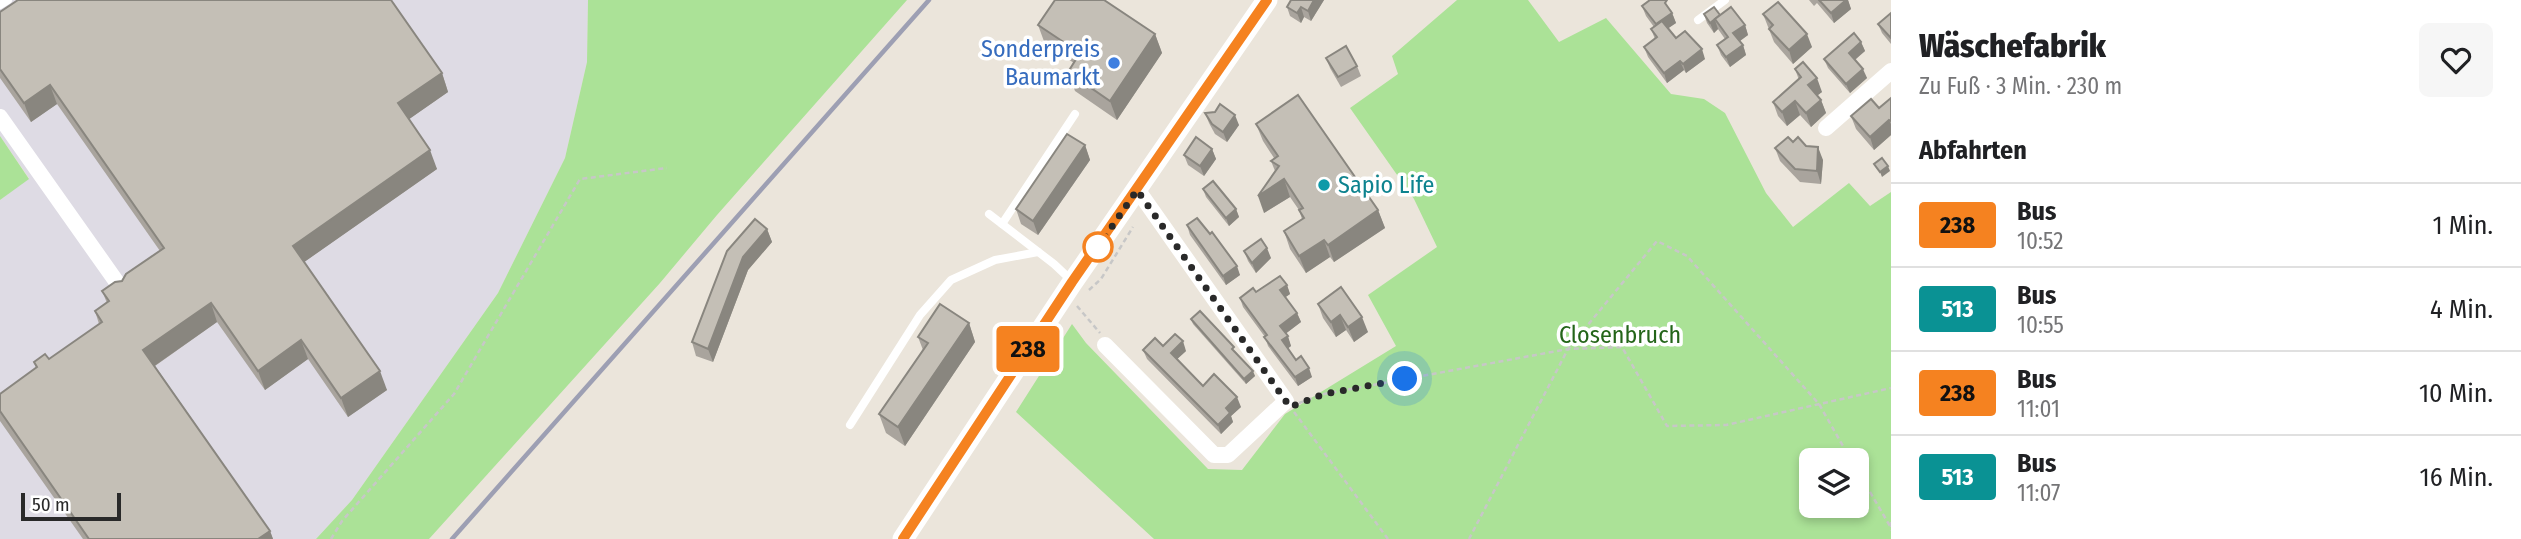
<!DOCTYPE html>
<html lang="de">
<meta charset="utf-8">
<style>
body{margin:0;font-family:"Fira Sans Condensed",sans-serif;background:#f6f6f6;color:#202124;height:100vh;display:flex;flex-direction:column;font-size:26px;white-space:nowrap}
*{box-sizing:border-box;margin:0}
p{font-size:23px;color:#757577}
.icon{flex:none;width:38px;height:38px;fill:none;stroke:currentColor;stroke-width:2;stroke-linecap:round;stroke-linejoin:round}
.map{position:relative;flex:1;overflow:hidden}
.sheet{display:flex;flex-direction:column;background:#fff;width:630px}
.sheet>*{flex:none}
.badge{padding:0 14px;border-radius:5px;font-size:24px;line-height:46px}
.fabs{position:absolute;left:1799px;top:448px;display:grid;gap:14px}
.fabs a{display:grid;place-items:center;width:70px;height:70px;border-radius:10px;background:#fff;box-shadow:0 4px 10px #0003;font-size:35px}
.scale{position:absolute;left:21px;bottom:18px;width:100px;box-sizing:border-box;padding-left:7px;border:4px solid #292929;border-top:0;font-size:19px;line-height:24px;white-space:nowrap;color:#292929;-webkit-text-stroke:5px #fff;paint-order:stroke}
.you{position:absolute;width:35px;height:35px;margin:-18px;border:5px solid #fff;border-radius:50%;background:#1a73e8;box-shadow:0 0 0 10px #1a73e833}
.map>.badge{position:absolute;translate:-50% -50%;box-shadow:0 0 0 4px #fff}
h2{padding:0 28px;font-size:26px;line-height:63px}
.round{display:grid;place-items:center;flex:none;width:74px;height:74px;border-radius:10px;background:#f6f6f6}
.head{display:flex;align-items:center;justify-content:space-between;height:119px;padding:0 28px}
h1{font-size:33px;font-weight:800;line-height:52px}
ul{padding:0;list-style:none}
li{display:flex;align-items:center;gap:21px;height:84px;padding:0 28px;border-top:2px solid #e0e0e0}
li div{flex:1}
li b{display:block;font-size:26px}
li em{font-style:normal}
li .badge{min-width:77px;font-weight:700;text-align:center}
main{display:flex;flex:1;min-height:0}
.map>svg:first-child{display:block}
</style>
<main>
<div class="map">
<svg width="1891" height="539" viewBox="0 0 1891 539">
<rect width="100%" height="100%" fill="#ebe5db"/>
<!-- industrial -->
<polygon fill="#dedbe4" points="0,0 588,0 587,62 565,158 498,293 352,500 316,539 0,539 0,200 29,178 0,136"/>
<!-- green -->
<g fill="#abe297" fill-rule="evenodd">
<polygon points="588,0 907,0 717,215 660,283 429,539 316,539 352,500 498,293 565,158 587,62"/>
<path d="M1457 0H1528L1559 42 1606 18 1671 94 1704 99 1725 113 1766 193 1793 227 1849 183 1870 206 1891 192V539H1154L1016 412 1072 324 1086 343 1208 469 1242 470 1285 414 1396 346 1368 295 1437 247 1414 199 1350 108 1398 74 1392 56ZM1811 460H1857V506H1811Z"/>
<polygon points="0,136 29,179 0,200"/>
</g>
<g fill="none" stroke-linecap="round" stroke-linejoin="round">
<!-- path -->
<g stroke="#c7c7c7" stroke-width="2.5" stroke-dasharray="5 3.5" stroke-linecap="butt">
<polyline points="1089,290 1101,279 1133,227"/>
<polyline points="1077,306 1100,333"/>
<polyline points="1299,403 1324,394 1568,349 1622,347 1667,426 1726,425 1891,388"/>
<polyline points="1294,412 1388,539"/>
<polyline points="1857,470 1890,526"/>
<polyline points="1891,522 1891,531"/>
<polyline points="331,539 342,521 454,394 580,179 667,168"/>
<polyline points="1469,539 1568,349 1657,241 1687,256 1819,404 1851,460"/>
</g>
<!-- service -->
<g stroke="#fff" stroke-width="8">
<polyline points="0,5 8,0"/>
<polyline points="1698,20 1725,0"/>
<polyline points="989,214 1054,264 1071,280"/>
<polyline points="1002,224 1075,114"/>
<polyline points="850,425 920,315 951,280 995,260 1038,252"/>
</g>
<!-- minor -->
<g stroke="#fff" stroke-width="16">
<polyline points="0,117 123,291"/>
<polyline points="1826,128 1891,71"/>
<polyline points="1105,345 1214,455 1228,455 1286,401 1137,189"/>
</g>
<!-- secondary -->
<polyline stroke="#fff" stroke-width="21" points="903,539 1072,283 1267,0"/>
<!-- rail -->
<polyline stroke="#9d9fb3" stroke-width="4.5" points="452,539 929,0"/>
</g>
<!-- wall -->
<g fill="#a9a49d">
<polygon points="1291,0 1324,0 1311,21 1304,17 1301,23 1290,16 1287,7"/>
<polygon points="1809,0 1848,0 1851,9 1834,23 1817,3 1814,6"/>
<polygon points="1642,6 1671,10 1676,23 1668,28 1676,38 1705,59 1686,73 1684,70 1667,83 1648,57 1644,47 1655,39 1651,29 1654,27 1646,16"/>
<polygon points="0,12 442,73 448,92 409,119 437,169 304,262 387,390 348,417 308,359 265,390 217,322 155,366 270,531 273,539 83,539 0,421 0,394 36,368 34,362 49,359 99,324 95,311 107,303 102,291 122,281 160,251 57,104 31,122 0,78"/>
<polygon points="1891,13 1891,44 1882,33 1878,24"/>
<polygon points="1704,14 1720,15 1745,25 1748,35 1740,41 1743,45 1746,55 1730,67 1721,55 1717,45 1725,39 1718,29 1714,33 1707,23"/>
<polygon points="1763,14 1812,47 1793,64 1774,42"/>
<polygon points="1038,25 1155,34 1162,53 1117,120 1075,91 1068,72 1074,63 1045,44"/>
<polygon points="1861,42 1865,51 1855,60 1867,78 1850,93 1828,68 1824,59"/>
<polygon points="1326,58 1357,66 1361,76 1341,87 1330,68"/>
<polygon points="1795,69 1822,92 1817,95 1821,100 1826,113 1811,127 1800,115 1787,126 1778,116 1773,102 1799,80"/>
<polygon points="1891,98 1891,135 1874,150 1856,129 1851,116 1879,108"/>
<polygon points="1205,113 1239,125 1227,142 1215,134 1209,123"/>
<polygon points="1256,124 1378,210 1385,228 1334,262 1330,257 1306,273 1290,249 1284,231 1302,219 1299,210 1290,197 1264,213 1275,171 1271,161 1274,158 1263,141"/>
<polygon points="1793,142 1823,160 1821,184 1800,182 1780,161 1775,148"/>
<polygon points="1085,145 1090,160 1038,235 1021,224 1016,209"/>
<polygon points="1212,149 1216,159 1204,176 1188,165 1184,155"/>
<polygon points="1203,189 1236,209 1239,217 1229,226 1206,197"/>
<polygon points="1187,225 1210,234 1240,275 1226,285 1190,235"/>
<polygon points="767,229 772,242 748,270 713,362 696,356 692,342"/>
<polygon points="1244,251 1271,258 1256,273 1248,261"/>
<polygon points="1287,285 1290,294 1285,297 1297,313 1301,322 1286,333 1291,346 1288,348 1296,360 1312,377 1298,386 1268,346 1265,337 1243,307 1240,298"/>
<polygon points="1318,304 1368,332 1354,342 1346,330 1336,337 1323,318"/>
<polygon points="1191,319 1236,352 1255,376 1246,384 1193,324"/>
<polygon points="969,323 975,342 905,446 886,433 879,414 923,350 918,337"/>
<polygon points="1163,346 1186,351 1177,359 1203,386 1241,407 1231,416 1233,422 1221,434 1147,359 1143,350"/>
</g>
<!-- shaded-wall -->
<g fill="#89867f">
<polygon points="1314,0 1324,0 1311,21 1308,11"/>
<polygon points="1846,0 1848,0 1851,9 1834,23 1831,13"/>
<polygon points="1301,7 1304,17 1301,23 1297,13"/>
<polygon points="1672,13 1676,23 1660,34 1656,24"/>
<polygon points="1715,20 1718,29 1714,33 1710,23"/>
<polygon points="1745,25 1748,35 1737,43 1733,33"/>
<polygon points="1155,34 1162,53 1117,120 1110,101"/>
<polygon points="1807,34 1812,47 1793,64 1789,50"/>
<polygon points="1861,42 1865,51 1852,62 1849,53"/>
<polygon points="1743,45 1746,55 1730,67 1726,57"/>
<polygon points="1702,49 1705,59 1686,73 1683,64"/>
<polygon points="1680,61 1684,70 1667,83 1664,73"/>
<polygon points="1863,69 1867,78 1850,93 1846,84"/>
<polygon points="442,73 448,92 405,122 398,103"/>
<polygon points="1817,78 1822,92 1813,99 1808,85"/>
<polygon points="50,85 57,104 31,122 24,103"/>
<polygon points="1821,100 1826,113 1811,127 1806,113"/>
<polygon points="1795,101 1800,115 1787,126 1782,112"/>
<polygon points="1235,115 1239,125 1227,142 1223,132"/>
<polygon points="1889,120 1891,124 1891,135 1874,150 1870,137"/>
<polygon points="1085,145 1090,160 1038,235 1033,221"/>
<polygon points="1818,147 1823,160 1821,184 1817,171"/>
<polygon points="1212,149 1216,159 1204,176 1200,166"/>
<polygon points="430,150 437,169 300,265 293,246"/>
<polygon points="1888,166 1890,171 1882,177 1880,172"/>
<polygon points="1284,179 1290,197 1264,213 1258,196"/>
<polygon points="1236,209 1239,217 1229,226 1226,218"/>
<polygon points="1378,210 1385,228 1334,262 1328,245"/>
<polygon points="767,229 772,242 748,270 713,362 708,349 743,257"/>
<polygon points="1324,240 1330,257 1306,273 1299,256"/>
<polygon points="1267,248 1271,258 1256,273 1252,263"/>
<polygon points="1237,266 1240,275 1226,285 1223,276"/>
<polygon points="1287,285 1290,294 1283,299 1280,290"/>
<polygon points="211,303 217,322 150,369 143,350"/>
<polygon points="1297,313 1301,322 1284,335 1280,326"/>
<polygon points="1340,315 1346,330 1336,337 1331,322"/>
<polygon points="1362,317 1368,332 1354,342 1348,327"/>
<polygon points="969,323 975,342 905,446 898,427"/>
<polygon points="1288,336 1291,346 1286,350 1282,340"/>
<polygon points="301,340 308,359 265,390 258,371"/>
<polygon points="1183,341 1186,351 1174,362 1171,353"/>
<polygon points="1309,368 1312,377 1298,386 1295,377"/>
<polygon points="380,371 387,390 348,417 341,398"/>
<polygon points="1253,371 1255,376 1246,384 1244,379"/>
<polygon points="1237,397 1241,407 1231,416 1233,422 1221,434 1218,425 1226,408"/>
<polygon points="270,531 273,539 258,539"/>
</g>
<!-- building -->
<g fill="#c4bfb6" stroke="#89867f" stroke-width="2">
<polygon points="18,0 391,0 442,73 398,103 430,150 293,246 380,371 341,398 301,340 258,371 211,303 143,350 270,531 258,539 89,539 0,411 0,394 37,367 34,362 45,354 49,359 102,322 95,311 109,301 102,291 115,282 122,281 126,274 164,248 50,85 24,103 0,69 0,12"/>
<polygon points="1055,0 1104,0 1155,34 1110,101 1068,72 1080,53 1038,25"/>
<polygon points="1291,0 1314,0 1308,11 1301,7 1297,13 1287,7"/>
<polygon points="1650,0 1667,0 1665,3 1672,13 1656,24 1642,6"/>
<polygon points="1819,0 1846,0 1831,13"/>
<polygon points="1778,2 1807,34 1789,50 1769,29 1773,25 1763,14"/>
<polygon points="1714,7 1720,15 1710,23 1704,14"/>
<polygon points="1731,7 1745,25 1733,33 1743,45 1726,57 1717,45 1728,37 1715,19"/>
<polygon points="1891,13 1891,38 1878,24"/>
<polygon points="1662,21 1676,38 1685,31 1702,49 1683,64 1680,61 1664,73 1644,47 1657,37 1651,29"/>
<polygon points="1854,33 1861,42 1849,53 1863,69 1846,84 1824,59"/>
<polygon points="1346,46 1357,66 1338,77 1326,58"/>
<polygon points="1803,62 1817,78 1808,85 1821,100 1806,113 1795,101 1782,112 1773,102 1801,77 1795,69"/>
<polygon points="1298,95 1378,210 1328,245 1324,240 1299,256 1284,231 1304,218 1299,210 1303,208 1284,179 1258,196 1279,166 1271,161 1278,156 1256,124"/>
<polygon points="1891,98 1891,121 1889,120 1870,137 1851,116 1871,99 1879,108"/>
<polygon points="1220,104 1235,115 1223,132 1212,124 1205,113 1215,112"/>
<polygon points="1067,134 1085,145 1033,221 1016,209"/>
<polygon points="1196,137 1212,149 1200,166 1184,155"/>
<polygon points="1788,137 1793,142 1798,137 1806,146 1818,147 1817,171 1795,169 1775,148"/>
<polygon points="1882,158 1888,166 1880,172 1874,164"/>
<polygon points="1213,181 1236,209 1226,218 1203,189"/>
<polygon points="1197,218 1210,234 1212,232 1237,266 1223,276 1187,225"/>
<polygon points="755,219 767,229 743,257 708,349 692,342 727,251"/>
<polygon points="1261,239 1267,248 1252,263 1244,251"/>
<polygon points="1280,276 1287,285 1280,290 1297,313 1280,326 1288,336 1282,340 1296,360 1301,356 1309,368 1295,377 1264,337 1267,335 1240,298 1253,288 1256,292"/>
<polygon points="1341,287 1362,317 1348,327 1340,315 1331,322 1318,304"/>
<polygon points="940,304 969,323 898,427 879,414 928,343 918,337"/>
<polygon points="1200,311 1234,347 1232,349 1253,371 1244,379 1191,319"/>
<polygon points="1175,334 1183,341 1171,353 1203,386 1214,374 1237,397 1226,408 1230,413 1218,425 1143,350 1155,338 1163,346"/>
</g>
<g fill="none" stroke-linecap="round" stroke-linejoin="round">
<!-- line casing -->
<g stroke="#fff" stroke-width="16">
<polyline id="line" points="903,539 1072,282 1267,0"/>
</g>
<!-- line -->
<use href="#line" stroke="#f58220" stroke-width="10"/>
<!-- walk -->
<polyline stroke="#292929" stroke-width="7" stroke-dasharray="0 12.6" points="1098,247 1137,190 1290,407 1324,394 1405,379"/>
</g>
<!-- markers -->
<circle fill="#3f7fe0" stroke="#fff" stroke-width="2.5" cx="1114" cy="63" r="7"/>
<circle fill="#0f9aa8" stroke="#fff" stroke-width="2.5" cx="1324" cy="185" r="7"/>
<circle fill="#fff" stroke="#f58220" stroke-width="3.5" cx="1098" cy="247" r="14"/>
<g text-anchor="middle" stroke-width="7" stroke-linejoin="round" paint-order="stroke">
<!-- shop labels -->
<g font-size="24" fill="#366cbe" stroke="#fff" text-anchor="end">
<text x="1100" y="57">Sonderpreis<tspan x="1100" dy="28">Baumarkt</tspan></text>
</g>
<!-- culture labels -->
<g font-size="24" fill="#0d838f" stroke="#fff" text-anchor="start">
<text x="1338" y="193">Sapio Life</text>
</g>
<!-- park labels -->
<g font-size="24" fill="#246519" stroke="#fff">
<text x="1620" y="343">Closenbruch</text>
</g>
</g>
</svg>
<div class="fabs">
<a><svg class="icon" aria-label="layers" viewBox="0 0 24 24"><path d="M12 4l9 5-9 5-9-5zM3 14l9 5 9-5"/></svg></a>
</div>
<div class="scale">50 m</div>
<div class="you" style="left:1405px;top:379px"></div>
<b class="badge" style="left:1028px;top:349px;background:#f58220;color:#111">238</b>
</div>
<section class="sheet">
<div class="head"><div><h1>Wäschefabrik</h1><p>Zu Fuß · 3 Min. · 230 m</p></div><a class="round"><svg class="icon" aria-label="heart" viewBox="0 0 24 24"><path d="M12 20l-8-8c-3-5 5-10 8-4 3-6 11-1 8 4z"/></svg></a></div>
<h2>Abfahrten</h2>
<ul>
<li><span class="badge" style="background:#f58220;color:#111">238</span><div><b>Bus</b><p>10:52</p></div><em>1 Min.</em></li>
<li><span class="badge" style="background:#0a9294;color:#fff">513</span><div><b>Bus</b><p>10:55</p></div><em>4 Min.</em></li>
<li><span class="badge" style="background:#f58220;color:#111">238</span><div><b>Bus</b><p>11:01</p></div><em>10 Min.</em></li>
<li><span class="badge" style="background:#0a9294;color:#fff">513</span><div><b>Bus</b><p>11:07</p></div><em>16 Min.</em></li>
</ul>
</section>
</main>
